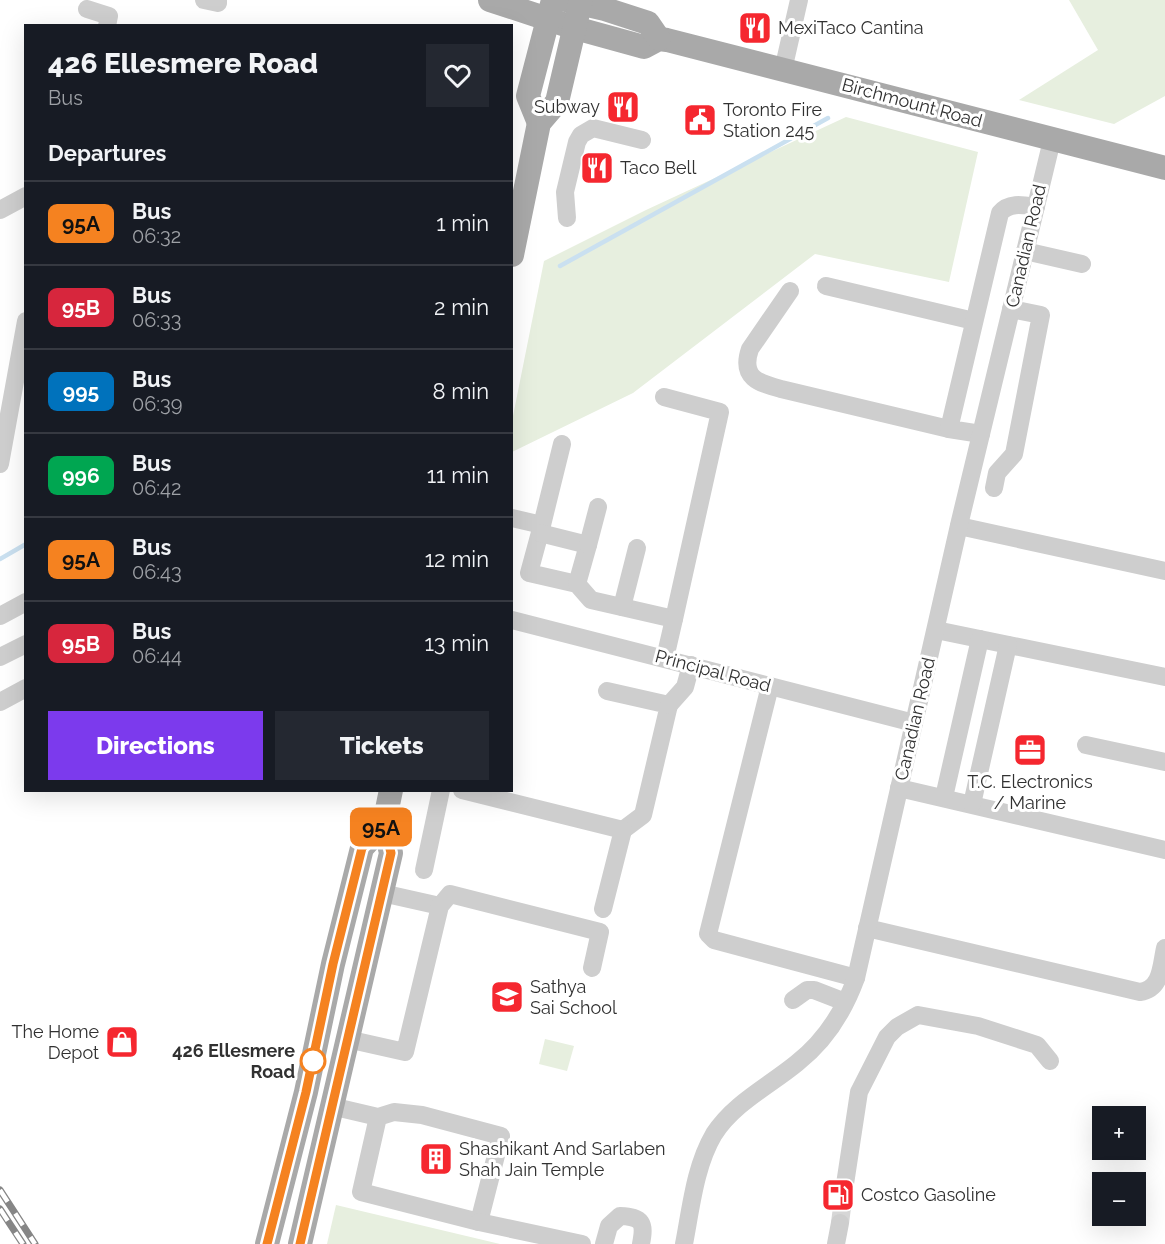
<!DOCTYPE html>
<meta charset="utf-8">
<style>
body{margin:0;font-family:Raleway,sans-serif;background:#242831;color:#f1f3f6;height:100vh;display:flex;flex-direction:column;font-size:22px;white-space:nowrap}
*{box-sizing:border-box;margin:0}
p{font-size:20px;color:#9ea1a6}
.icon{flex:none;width:33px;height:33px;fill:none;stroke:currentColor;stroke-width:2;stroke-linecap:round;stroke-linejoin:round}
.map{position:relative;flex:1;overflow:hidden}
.drawer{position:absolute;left:24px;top:24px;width:489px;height:768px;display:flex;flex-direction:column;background:#171b24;border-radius:0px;box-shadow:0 6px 24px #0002}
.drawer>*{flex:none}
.badge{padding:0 12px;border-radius:9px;font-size:21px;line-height:39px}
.buttons{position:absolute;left:1092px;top:1106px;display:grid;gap:12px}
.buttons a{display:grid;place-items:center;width:54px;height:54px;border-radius:0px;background:#171b24;box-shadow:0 6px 24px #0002;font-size:30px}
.map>.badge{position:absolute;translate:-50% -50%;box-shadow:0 0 0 3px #fff}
h2{padding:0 24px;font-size:22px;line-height:54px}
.round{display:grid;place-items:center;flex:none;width:63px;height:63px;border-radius:0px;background:#242831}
.headline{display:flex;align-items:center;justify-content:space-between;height:102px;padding:0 24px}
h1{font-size:28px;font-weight:800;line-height:45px}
.action{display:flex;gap:12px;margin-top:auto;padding:12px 24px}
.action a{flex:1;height:69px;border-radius:0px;background:#7c3aed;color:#fff;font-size:24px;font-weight:800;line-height:69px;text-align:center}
.action a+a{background:#242831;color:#f1f3f6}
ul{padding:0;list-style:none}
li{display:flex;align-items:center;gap:18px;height:84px;padding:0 24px;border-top:2px solid #363941}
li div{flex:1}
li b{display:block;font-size:22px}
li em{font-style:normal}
li .badge{min-width:66px;font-weight:700;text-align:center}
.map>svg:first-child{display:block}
</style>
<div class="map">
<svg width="1165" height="1244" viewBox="0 0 1165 1244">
<rect width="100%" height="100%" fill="#fff"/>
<!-- green -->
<g fill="#e7efdf">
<polygon points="1069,0 1165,0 1165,96 1114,124 1019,100 1098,50"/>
<polygon points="846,117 978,152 949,282 815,254 633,393 512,452 512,421 544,261 646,210"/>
<polygon points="545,1039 574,1046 567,1071 539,1064"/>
<polygon points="336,1205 500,1244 327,1244"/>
</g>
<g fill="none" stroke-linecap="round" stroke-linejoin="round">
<!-- stream -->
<g stroke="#cae0f0" stroke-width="4.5">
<polyline points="560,266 828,118"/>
<polyline points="0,559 26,544"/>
</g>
<!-- minor-tunnel -->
<polyline stroke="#d6d6d6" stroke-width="18" stroke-dasharray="18 9" stroke-linecap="butt" points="840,1223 845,1184"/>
<!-- minor -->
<g stroke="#cecece" stroke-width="18">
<polyline points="204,0 218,3 218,0"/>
<polyline points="87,9 109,16 107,26"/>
<polyline points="783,70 799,0"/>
<polyline points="0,210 26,196"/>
<polyline points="567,218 565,192 577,142 581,135 593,128 642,140"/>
<polyline points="1025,251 1082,264"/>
<polyline points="826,286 974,321"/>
<path d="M790 291 750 349C740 378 759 383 781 389L949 429"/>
<path d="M981 434 949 429 1000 213C1009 202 1023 205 1036 207"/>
<polyline points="0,464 26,321"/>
<polyline points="994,488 997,473 1014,454 1041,315 1011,309"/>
<polyline points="512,518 542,525 529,573 577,584 591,600 674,619 720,412 664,397"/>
<polyline points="542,525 562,444"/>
<polyline points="959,526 1165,571"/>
<polyline points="540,533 588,545 577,584"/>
<polyline points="588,545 598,507"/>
<polyline points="622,607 637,548"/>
<polyline points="0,616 26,602"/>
<polyline points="512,620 914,723"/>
<polyline points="936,630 1165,677"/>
<polyline points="0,657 26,644"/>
<polyline points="665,658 674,619"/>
<polyline points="770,686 708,934 714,940 856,978"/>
<polyline points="607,691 669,705 643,815 623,830"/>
<polyline points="0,702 26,688"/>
<polyline points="669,705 685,687 691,665"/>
<polyline points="1086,745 1165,762"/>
<polyline points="899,788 1165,850"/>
<polyline points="462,790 623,830 603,909"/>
<polyline points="944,797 980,639"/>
<polyline points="972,804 1008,645"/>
<polyline points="424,870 441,790"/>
<polyline points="382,893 440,906"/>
<path d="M867 928 1140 992C1162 989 1161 965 1165 948"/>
<polyline points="793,1000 807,990 814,990 845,1002"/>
<polyline points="347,1039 405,1052 440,906 450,894 600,932 592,968"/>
<polyline points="331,1106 378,1117 394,1112 422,1115 501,1136 479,1222 361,1192 378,1117"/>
<polyline points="845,1184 859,1092 887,1037 897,1027 918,1015 978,1026 1037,1045 1050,1061"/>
<polyline points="479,1222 582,1244"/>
<path d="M604 1244 609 1226 620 1216C643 1217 645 1223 641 1244"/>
<path d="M684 1244C691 1208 695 1166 714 1134 734 1103 769 1086 797 1063 825 1041 844 1011 856 978L960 521 1052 140"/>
<polyline points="836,1244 840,1223"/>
</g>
<!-- major -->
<g stroke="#a9a9a9" stroke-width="24">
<polyline points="490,0 575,28 644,47 659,39 667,40 1165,168"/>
<polyline points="566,0 605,9 648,23 659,39"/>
<polyline points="539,123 528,96 553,0"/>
<polyline points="512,255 539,123 557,102 581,0"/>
<polyline points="267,1244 306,1092 333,964 362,848 384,824"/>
<polyline points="300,1244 391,853 384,824 391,790"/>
</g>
<!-- rail casing -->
<g stroke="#868686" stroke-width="7">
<g id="rail">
<polyline points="0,1190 35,1244"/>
<polyline points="0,1209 23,1244"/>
</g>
</g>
<!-- rail -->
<use href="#rail" stroke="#fff" stroke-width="4.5" stroke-dasharray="14" stroke-linecap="butt"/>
</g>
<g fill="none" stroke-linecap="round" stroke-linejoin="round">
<!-- line casing -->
<g stroke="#fff" stroke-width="14">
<polyline id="line" points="267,1244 306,1092 333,964 362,848 384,824 391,853 300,1244"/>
</g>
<!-- line -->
<use href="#line" stroke="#f58220" stroke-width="9"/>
</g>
<!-- icons -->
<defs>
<g id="restaurant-square" transform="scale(1.725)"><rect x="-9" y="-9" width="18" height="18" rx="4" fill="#f5272f" stroke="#fff"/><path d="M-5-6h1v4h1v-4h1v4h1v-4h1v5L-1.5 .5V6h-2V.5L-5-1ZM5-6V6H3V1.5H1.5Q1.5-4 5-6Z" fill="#fff"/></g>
<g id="civic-square" transform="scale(1.725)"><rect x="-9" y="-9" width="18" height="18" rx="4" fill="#f5272f" stroke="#fff"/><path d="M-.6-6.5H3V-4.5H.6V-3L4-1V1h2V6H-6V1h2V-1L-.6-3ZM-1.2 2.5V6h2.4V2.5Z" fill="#fff"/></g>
<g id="office-square" transform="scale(1.725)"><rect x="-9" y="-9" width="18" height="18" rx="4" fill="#f5272f" stroke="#fff"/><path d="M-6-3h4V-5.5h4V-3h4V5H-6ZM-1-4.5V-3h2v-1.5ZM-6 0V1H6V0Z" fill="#fff"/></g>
<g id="school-square" transform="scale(1.725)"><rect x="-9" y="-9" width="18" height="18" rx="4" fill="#f5272f" stroke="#fff"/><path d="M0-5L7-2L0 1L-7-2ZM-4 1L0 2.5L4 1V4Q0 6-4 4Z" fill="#fff"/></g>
<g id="shop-square" transform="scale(1.725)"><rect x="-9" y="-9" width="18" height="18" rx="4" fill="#f5272f" stroke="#fff"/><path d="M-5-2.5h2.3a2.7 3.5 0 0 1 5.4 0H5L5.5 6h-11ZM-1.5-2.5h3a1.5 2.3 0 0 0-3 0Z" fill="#fff"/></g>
<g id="building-square" transform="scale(1.725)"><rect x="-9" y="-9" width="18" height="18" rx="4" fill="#f5272f" stroke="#fff"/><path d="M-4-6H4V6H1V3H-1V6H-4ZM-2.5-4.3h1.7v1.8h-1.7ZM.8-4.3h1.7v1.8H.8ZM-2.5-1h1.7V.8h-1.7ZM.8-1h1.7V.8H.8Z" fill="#fff"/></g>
<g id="fuel-square" transform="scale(1.725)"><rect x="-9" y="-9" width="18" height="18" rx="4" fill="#f5272f" stroke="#fff"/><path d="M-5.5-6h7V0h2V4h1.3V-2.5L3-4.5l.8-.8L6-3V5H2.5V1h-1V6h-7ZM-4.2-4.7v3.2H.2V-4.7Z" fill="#fff"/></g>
</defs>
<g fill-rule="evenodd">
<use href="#restaurant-square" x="755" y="28"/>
<use href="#restaurant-square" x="623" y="107"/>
<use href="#civic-square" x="700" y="120"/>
<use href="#restaurant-square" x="597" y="168"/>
<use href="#office-square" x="1030" y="750"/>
<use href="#school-square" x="507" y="997"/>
<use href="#shop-square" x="122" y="1042"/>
<use href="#building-square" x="436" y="1159"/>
<use href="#fuel-square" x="838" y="1195"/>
</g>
<!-- markers -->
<circle fill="#fff" stroke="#f58220" stroke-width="3" cx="313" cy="1061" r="12"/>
<g text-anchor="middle" stroke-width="6" stroke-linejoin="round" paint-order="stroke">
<!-- poi labels -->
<g font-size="18" fill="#313131" stroke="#fff" text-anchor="start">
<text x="778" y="34">MexiTaco Cantina</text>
<text x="600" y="113" text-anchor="end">Subway</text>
<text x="723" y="116">Toronto Fire<tspan x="723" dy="21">Station 245</tspan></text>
<text x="620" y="174">Taco Bell</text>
<text x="1030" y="788" text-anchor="middle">T.C. Electronics<tspan x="1030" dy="21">/ Marine</tspan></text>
<text x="530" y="993">Sathya<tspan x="530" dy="21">Sai School</tspan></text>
<text x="99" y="1038" text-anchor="end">The Home<tspan x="99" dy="21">Depot</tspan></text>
<text x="459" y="1155">Shashikant And Sarlaben<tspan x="459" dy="21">Shah Jain Temple</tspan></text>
<text x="861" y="1201">Costco Gasoline</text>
</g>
<!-- street labels -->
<g font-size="18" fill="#313131" stroke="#fff">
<text transform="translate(912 103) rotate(15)" y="6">Birchmount Road</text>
<text transform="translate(1026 246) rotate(-77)" y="6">Canadian Road</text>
<text transform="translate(713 671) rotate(15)" y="6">Principal Road</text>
<text transform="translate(915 719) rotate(-77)" y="6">Canadian Road</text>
</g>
<!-- stop labels -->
<g font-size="18" font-weight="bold" fill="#313131" stroke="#fff" text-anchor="end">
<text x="295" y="1057">426 Ellesmere<tspan x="295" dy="21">Road</tspan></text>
</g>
</g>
</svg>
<div class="buttons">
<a>+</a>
<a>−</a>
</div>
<b class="badge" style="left:381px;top:827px;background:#f58220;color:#111">95A</b>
<section class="drawer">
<div class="headline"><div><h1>426 Ellesmere Road</h1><p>Bus</p></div><a class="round"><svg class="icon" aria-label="heart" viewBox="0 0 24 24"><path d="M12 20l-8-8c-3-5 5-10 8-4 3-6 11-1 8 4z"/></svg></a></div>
<h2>Departures</h2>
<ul>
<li><span class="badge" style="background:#f58220;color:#111">95A</span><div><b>Bus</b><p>06:32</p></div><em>1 min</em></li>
<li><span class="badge" style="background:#d7263d;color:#fff">95B</span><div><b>Bus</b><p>06:33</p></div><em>2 min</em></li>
<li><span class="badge" style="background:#0072bc;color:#fff">995</span><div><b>Bus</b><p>06:39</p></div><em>8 min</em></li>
<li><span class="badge" style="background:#00a651;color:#fff">996</span><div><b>Bus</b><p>06:42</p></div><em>11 min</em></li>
<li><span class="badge" style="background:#f58220;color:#111">95A</span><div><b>Bus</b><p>06:43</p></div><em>12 min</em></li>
<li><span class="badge" style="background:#d7263d;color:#fff">95B</span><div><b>Bus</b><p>06:44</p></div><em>13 min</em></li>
</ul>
<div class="action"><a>Directions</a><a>Tickets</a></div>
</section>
</div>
